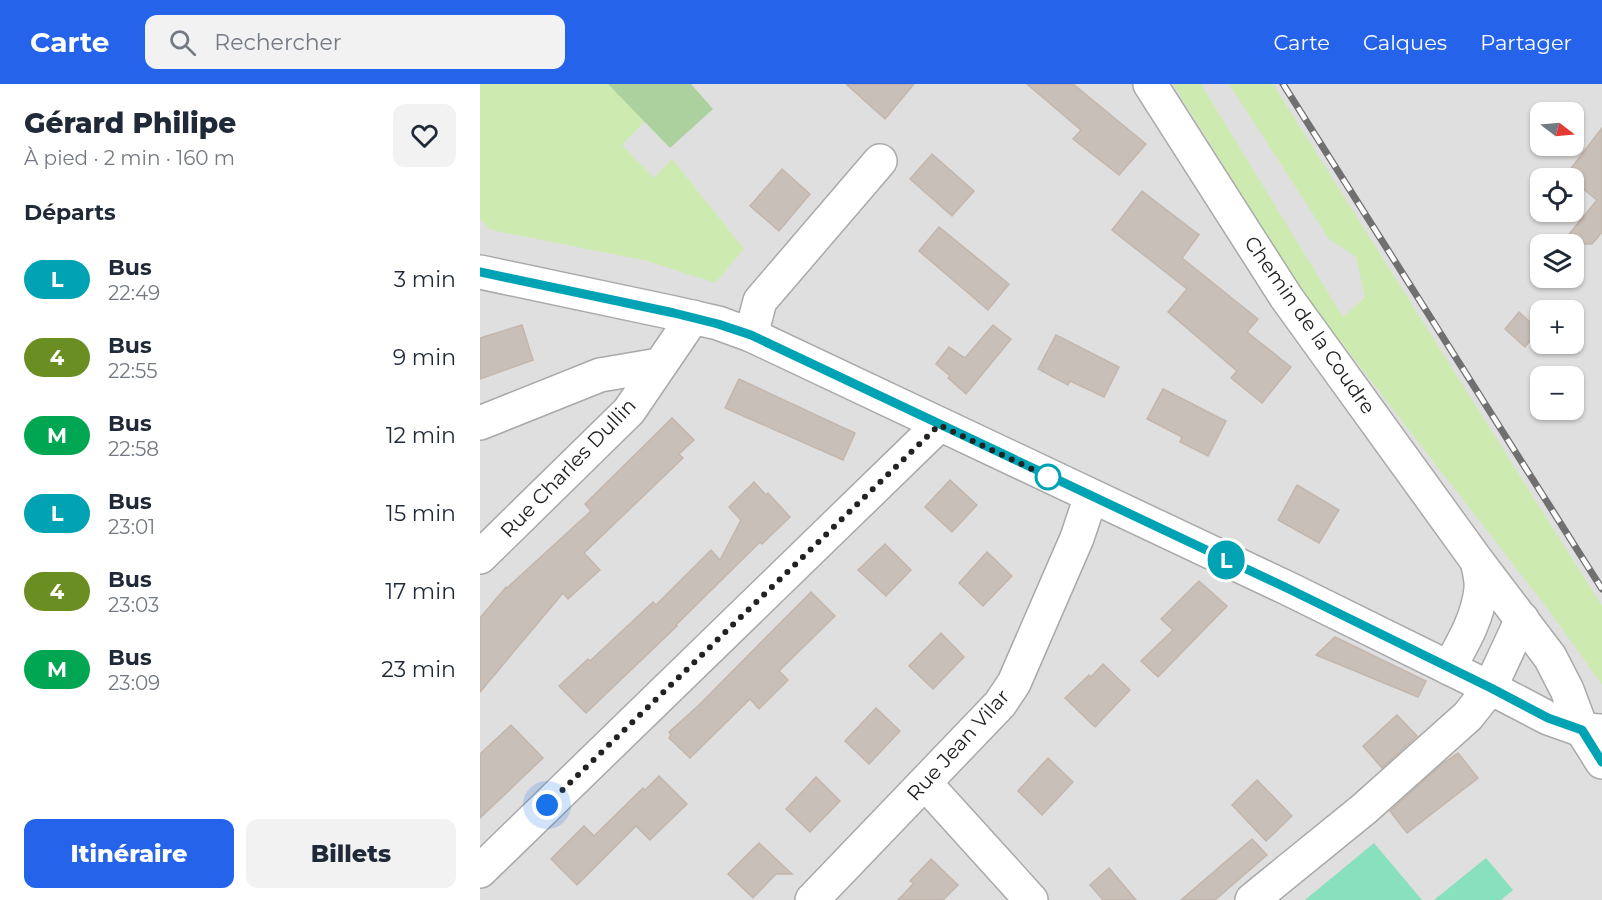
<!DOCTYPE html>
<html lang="fr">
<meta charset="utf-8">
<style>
body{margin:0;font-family:Montserrat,sans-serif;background:#f2f2f3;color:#1f2937;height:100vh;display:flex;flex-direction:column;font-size:22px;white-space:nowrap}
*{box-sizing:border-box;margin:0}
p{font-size:20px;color:#747a83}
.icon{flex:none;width:33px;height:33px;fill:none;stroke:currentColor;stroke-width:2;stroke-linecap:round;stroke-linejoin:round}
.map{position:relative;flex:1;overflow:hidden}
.drawer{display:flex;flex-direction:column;background:#fff;width:480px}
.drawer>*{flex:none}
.badge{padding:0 12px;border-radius:20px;font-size:21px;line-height:39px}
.needle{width:39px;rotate:106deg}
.controls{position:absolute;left:1050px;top:18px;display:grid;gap:12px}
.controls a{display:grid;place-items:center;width:54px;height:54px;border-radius:12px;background:#fff;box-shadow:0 2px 4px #0004;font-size:30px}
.you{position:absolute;width:30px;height:30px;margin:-15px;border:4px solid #fff;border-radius:50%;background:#1a73e8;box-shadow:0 0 0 9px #1a73e833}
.map>.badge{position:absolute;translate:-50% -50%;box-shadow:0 0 0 3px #fff}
h2{padding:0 24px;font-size:22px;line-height:54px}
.round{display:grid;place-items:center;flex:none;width:63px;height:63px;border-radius:12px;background:#f2f2f3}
.head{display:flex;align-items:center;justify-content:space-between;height:102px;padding:0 24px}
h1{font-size:28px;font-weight:800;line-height:45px}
.action{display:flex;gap:12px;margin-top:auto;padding:12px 24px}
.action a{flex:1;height:69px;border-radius:12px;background:#2563eb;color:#fff;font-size:24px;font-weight:800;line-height:69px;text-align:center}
.action a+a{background:#f2f2f3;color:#1f2937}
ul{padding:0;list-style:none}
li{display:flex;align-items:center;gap:18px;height:78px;padding:0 24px}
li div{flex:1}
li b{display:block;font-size:22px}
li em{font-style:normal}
li .badge{min-width:66px;font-weight:700;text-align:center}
header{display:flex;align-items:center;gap:36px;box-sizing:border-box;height:84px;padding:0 30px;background:#2563eb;color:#fff}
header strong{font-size:28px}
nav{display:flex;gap:33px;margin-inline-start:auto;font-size:21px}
.search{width:420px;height:54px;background:#f2f2f3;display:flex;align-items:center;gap:15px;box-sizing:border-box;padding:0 21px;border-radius:12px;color:#747a83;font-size:22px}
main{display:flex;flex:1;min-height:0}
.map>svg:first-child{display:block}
</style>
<header>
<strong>Carte</strong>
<div class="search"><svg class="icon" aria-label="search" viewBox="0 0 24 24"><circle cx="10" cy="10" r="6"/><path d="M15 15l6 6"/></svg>Rechercher</div>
<nav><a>Carte</a><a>Calques</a><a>Partager</a></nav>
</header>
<main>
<section class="drawer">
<div class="head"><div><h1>Gérard Philipe</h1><p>À pied · 2 min · 160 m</p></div><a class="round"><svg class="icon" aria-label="heart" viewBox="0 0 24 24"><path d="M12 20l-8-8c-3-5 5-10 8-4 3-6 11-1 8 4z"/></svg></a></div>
<h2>Départs</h2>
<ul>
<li><span class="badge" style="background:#00a3b4;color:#fff">L</span><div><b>Bus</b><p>22:49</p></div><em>3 min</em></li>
<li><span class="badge" style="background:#6b8e23;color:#fff">4</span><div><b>Bus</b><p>22:55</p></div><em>9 min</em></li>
<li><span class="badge" style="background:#00a651;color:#fff">M</span><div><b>Bus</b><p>22:58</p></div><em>12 min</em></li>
<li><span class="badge" style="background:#00a3b4;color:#fff">L</span><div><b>Bus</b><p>23:01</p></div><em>15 min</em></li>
<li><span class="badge" style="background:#6b8e23;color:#fff">4</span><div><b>Bus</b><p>23:03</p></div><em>17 min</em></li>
<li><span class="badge" style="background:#00a651;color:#fff">M</span><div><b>Bus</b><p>23:09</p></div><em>23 min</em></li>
</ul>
<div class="action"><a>Itinéraire</a><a>Billets</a></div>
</section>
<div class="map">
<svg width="1122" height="816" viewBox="0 0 1122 816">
<rect width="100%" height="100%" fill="#f2efe9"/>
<!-- residential -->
<path fill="#e0dfdf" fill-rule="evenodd" d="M0 0H1122V816H0ZM1060 28H1094V62H1060ZM1060 94H1094V128H1060ZM1060 160H1094V194H1060ZM1060 226H1094V260H1060ZM1060 292H1094V326H1060Z"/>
<!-- grass -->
<g fill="#cdebb0">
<polygon points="0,0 128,0 165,37 142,61 174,94 192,75 264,165 235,199 168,177 11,146 0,135"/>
<polygon points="693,0 721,0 863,233 885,213 876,173 849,155 749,0 793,0 1122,522 1122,601 1071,529 819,204"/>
</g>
<!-- forest -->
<polygon fill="#add19e" points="128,0 211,0 233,25 190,64"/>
<!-- pitch -->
<g fill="#88e0be">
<polygon points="894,759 942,816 825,816"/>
<polygon points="1006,774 1033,806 1021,816 954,816"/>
</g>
<!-- building -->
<g fill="#c7bfb8" stroke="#c4b6ab" stroke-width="1.5">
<polygon points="366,0 434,0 405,35"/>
<polygon points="547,0 593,0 666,60 639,91 593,55 601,46"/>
<polygon points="1122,44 1122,148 1112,160 1081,160 1117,116 1094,98 1094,94 1086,91"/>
<polygon points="452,70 494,107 472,132 430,95"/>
<polygon points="302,85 330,110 299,147 270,122"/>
<polygon points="662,107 719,151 702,174 778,235 767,248 811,283 782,319 751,294 757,287 688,228 707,205 632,146"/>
<polygon points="459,143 529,200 508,226 439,167"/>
<polygon points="1039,228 1059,246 1045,263 1025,245"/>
<polygon points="42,241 53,276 0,295 0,254"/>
<polygon points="513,241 531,255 486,310 468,294 470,292 456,280 469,263 485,274"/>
<polygon points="576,251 639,283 624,313 590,297 588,301 558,285"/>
<polygon points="259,295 375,349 363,376 245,324"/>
<polygon points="683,305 746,337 728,372 700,358 702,353 667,335"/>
<polygon points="192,334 214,356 199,370 203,374 104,469 120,486 88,515 83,509 0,608 0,534 26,503 27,504 111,427 105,420"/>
<polygon points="470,396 497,421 472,448 445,423"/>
<polygon points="274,398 286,411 288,409 310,433 282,460 280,458 196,541 197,542 106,629 79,602 108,575 110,577 173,518 176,521 231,466 240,476 261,436 249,423"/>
<polygon points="817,401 859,426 839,459 798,436"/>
<polygon points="405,460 431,486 406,512 378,486"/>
<polygon points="507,468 532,492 503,522 479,499"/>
<polygon points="719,497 747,522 678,593 661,577 693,546 681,535"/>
<polygon points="331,508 355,532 299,587 308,596 279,625 270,615 210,674 189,654 191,651 189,648 219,621"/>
<polygon points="461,549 484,573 453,605 429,582"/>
<polygon points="855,553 946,597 938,613 836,571"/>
<polygon points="623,580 650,606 615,643 585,614 609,591 611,593"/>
<polygon points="396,624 420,647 389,680 365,657"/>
<polygon points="917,631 937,652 902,684 883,662"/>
<polygon points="31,641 63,674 0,734 0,670"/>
<polygon points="978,669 998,694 927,749 910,727 962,680"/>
<polygon points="568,674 593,698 562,731 538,707"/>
<polygon points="179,692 207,720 170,756 156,742 97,801 71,775 104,742 114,752 163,704 165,706"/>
<polygon points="336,693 360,717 330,748 306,725"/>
<polygon points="777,696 812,732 786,757 752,721"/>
<polygon points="772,755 787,771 735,816 701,816"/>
<polygon points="279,759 312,790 296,790 273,814 248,790"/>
<polygon points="451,775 478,801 463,816 418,816 434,799 430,797"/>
<polygon points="629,784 656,816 623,816 610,801"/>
</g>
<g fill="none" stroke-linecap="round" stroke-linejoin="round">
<!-- minor casing -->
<g stroke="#a9a9a9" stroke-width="36">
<g id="minor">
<polyline points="670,0 806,213 997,477 1070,573 1087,606 1102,646 1122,678"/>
<polyline points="0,188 194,229 238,239 271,251 809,505 1026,612 1068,634 1102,646 1122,647"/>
<polyline points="271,251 280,217 400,77"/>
<polyline points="0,339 120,291 179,281"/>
<polyline points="0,473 149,327 213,233"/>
<path d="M969 584C983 559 998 534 1001 505 1002 496 999 486 997 477"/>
<polyline points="445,699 551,816"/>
<polyline points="0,787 459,341"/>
<polyline points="332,816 520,620 534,599 597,454 611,412"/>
<polyline points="772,816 884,725 988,632 1010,604 1042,535"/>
</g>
</g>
<!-- minor -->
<use href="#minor" stroke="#fff" stroke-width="33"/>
<!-- rail casing -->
<g stroke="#707070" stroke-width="7">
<polyline id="rail" points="803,0 1122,505"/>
</g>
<!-- rail -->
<use href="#rail" stroke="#fff" stroke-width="4.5" stroke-dasharray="14" stroke-linecap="butt"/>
</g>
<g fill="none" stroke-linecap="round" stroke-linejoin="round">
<!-- line casing -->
<g stroke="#fff" stroke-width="14">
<polyline id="line" points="0,188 194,229 238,240 271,251 809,505 1011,604 1068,634 1102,646 1122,678"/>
</g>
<!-- line -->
<use href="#line" stroke="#00a3b4" stroke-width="9"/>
<!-- walk -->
<polyline stroke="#222" stroke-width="6" stroke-dasharray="0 10.8" points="67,721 459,341 573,395 568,393"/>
</g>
<!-- markers -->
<circle fill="#fff" stroke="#00a3b4" stroke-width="3" cx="568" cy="393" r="12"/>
<g text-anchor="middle" stroke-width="5" stroke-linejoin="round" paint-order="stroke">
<!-- street labels -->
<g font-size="20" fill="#222" stroke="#fff">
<text transform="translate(830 241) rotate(55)" y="7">Chemin de la Coudre</text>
<text transform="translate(88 384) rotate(-46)" y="7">Rue Charles Dullin</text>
<text transform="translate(478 661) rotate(-48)" y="7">Rue Jean Vilar</text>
</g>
</g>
</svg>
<div class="controls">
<a><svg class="needle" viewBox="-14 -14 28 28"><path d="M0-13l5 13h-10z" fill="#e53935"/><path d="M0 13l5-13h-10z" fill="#747a83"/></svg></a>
<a><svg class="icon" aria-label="locate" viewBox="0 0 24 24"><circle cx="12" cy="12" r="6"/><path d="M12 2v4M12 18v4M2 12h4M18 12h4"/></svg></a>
<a><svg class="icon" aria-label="layers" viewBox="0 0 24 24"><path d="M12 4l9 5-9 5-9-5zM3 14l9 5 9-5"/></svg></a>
<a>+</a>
<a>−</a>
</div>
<div class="you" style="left:67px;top:721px"></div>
<b class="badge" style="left:746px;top:476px;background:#00a3b4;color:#fff">L</b>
</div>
</main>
